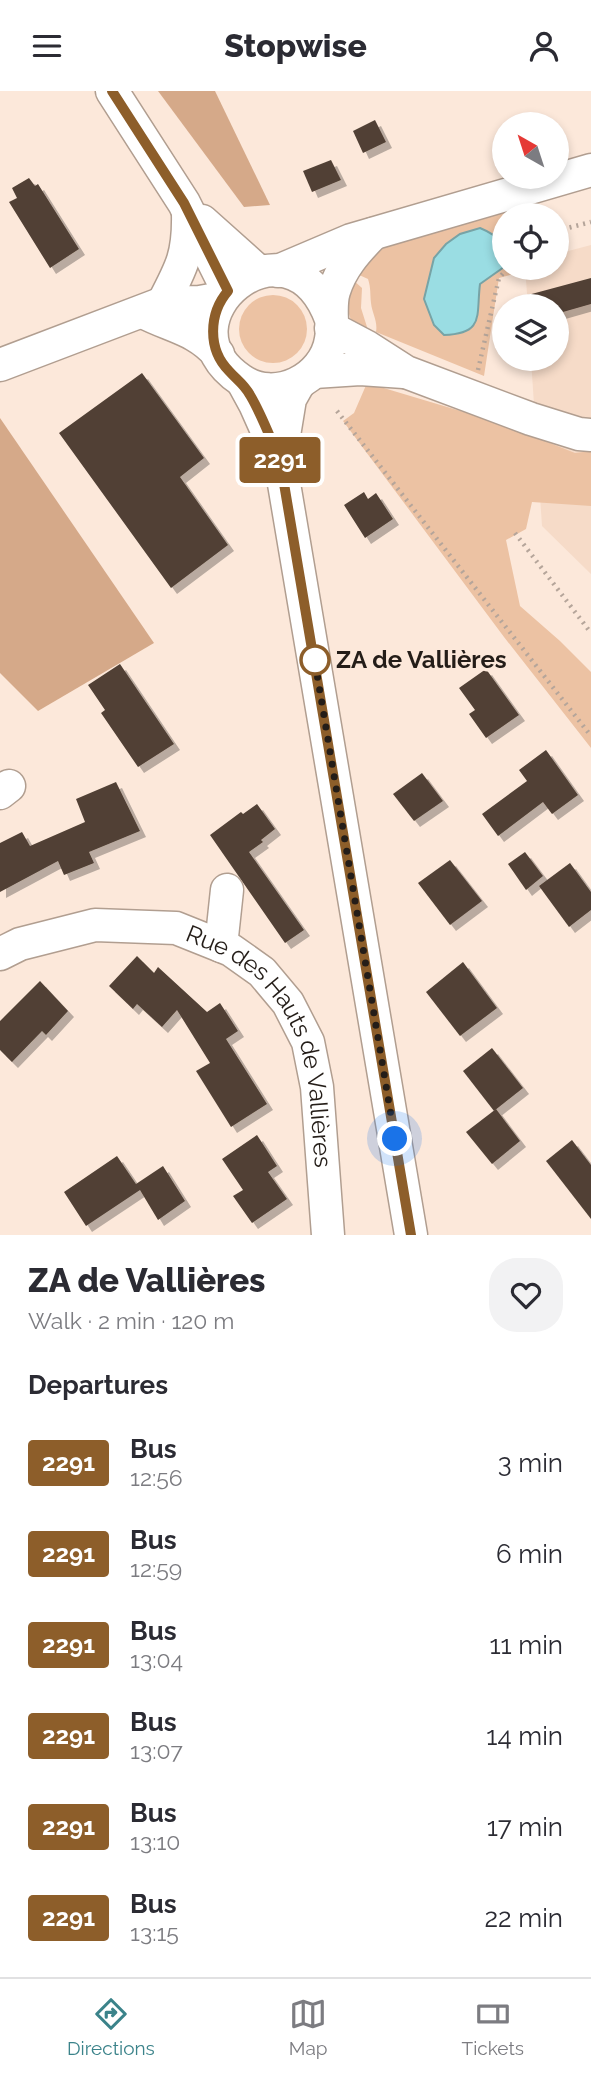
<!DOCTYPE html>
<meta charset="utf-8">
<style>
body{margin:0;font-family:Raleway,sans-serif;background:#f2f2f3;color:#2b2b33;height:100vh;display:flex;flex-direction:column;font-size:26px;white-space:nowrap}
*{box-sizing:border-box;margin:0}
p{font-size:23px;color:#7c7c81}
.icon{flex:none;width:38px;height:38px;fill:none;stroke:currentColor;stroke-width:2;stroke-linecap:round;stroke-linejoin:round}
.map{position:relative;height:1144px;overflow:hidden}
.panel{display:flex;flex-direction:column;background:#fff;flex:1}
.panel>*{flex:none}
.badge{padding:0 14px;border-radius:5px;font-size:24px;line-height:46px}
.needle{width:46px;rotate:321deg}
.buttons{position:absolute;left:492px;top:21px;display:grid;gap:14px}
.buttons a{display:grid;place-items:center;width:77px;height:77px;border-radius:50%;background:#fff;box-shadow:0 4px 10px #0003;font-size:35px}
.you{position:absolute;width:35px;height:35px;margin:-18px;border:5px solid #fff;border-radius:50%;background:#1a73e8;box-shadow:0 0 0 10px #1a73e833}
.map>.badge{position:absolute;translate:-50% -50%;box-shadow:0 0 0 4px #fff}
h2{padding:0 28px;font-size:26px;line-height:63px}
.round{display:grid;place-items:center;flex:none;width:74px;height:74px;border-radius:28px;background:#f2f2f3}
.summary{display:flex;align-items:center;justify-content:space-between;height:119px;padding:0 28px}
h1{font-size:33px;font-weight:800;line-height:52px}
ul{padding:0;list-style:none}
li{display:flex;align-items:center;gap:21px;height:91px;padding:0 28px}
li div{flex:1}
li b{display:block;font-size:26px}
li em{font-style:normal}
li .badge{min-width:77px;font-weight:700;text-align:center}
header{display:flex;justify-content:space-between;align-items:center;height:91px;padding:0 28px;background:#fff;font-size:32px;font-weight:800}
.menu{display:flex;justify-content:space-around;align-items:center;height:98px;border-top:2px solid #e1e1e2;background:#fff;font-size:19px;color:#7c7c81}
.menu a{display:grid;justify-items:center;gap:4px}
.menu .selected{color:#3b838a}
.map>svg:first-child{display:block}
</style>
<header><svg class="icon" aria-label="menu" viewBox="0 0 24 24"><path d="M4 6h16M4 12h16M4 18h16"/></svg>Stopwise<svg class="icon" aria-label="person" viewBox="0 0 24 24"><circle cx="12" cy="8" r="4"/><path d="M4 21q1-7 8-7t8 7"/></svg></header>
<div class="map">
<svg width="591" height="1144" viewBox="0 0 591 1144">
<defs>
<filter id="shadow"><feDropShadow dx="6" dy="6" stdDeviation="0" flood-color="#0004"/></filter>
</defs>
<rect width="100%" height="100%" fill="#fce8da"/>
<!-- built -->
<polygon fill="#f6dbc8" points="591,154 591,483 542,435 531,268 556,268 556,215 528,215 525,177 556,177 557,163"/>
<!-- green -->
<g fill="#ecc2a3">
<path d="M507 120 525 124H504V177H525V180L499 187 484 285 376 241C378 230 372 222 371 212 370 203 371 197 368 188L357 183C361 177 365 170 371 166 406 139 464 127 507 120Z"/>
<polygon points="353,189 362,197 361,217 367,236 364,244 354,238 347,217"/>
<circle cx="273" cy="238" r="34"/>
<polygon points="367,292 494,330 575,362 591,360 591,415 532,411 526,438 506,449 520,515 560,550 591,581 591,657 504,546 343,330 354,322"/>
</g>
<!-- forest -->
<g fill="#d5a989">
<polygon points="158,0 215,0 270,114 244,116"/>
<polygon points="0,327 154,552 38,620 0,582"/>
</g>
<!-- water -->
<path fill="#9adde3" stroke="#77a3a6" stroke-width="2" d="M480 137C502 146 504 153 504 176L480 193C476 224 485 243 444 244L434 234 424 208 434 167 446 153 460 143Z"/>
<!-- building -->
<g fill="#514135" filter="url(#shadow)">
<polygon points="375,29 386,51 363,62 353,40"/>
<polygon points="331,69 341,89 312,101 303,80"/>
<polygon points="29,87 35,95 38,93 79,158 50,177 9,111 17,107 12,97"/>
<polygon points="591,187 591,213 556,223 556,215 514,215 513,208"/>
<polygon points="142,282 204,367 180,386 228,454 171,497 59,342"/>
<polygon points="364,401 368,408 376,402 393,428 365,447 344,414"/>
<polygon points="120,573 174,653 138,676 101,622 105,619 88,594"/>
<polygon points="486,578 519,624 486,647 469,623 475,619 459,597"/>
<polygon points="546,659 578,704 552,723 543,711 498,745 482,723 527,690 519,679"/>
<polygon points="422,682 443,710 414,730 393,703"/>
<polygon points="116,691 140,740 89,761 94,772 64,784 58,770 0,801 0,752 22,741 30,755 85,731 76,708"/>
<polygon points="257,713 275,738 261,749 263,751 249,761 304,839 285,852 210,744 241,721 243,723"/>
<polygon points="525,761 543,785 526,799 508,773"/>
<polygon points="450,769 482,810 450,834 418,792"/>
<polygon points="570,772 591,801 591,819 569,836 539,795"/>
<polygon points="137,865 154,882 158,876 207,921 220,912 238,940 226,948 267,1013 231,1036 196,980 210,972 177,919 162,936 137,913 133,918 109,895"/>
<polygon points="463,871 497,917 460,945 426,901"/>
<polygon points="40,890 68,920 46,944 42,940 12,971 0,959 0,930"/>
<polygon points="492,957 523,997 494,1020 463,980"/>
<polygon points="496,1018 520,1050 492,1073 466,1041"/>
<polygon points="257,1044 277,1075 268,1081 287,1108 252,1132 233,1105 243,1099 222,1068"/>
<polygon points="572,1049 591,1074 591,1128 546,1070"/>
<polygon points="117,1065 136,1093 163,1075 185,1110 158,1129 140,1099 86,1135 64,1101"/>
</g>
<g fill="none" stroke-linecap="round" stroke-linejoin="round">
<!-- minor casing -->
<g stroke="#b19e90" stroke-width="35">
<g id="minor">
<polyline points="112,0 184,112 228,200"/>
<polyline points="202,130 259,181"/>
<polyline points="278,180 351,149 591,79"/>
<path d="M163 212C182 176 189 163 188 122"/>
<path d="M143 221C172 236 196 238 218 263"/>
<path d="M331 228C289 113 152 230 241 289 275 313 325 288 331 248 334 232 329 216 334 200 341 177 356 160 373 143"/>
<polyline points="331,237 367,256 406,281 531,328 579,343 591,344"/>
<polyline points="0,274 163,212 200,211 222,207"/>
<polyline points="314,281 360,278 404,281"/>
<polyline points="243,291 255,313 280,369 411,1144"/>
<polyline points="280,369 290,308 299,292"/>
<polyline points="0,702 9,695"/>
<polyline points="221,855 227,799"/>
<path id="s1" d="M0 863 20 853 95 834 176 837 231 859 262 881 288 912 308 951 317 996 328 1144"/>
</g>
</g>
<!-- path -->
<g stroke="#b5a59a" stroke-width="4.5" stroke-dasharray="2 5" stroke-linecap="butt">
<polyline points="556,140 591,131"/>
<polyline points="478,279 499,187 508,177"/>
<polyline points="337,320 591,645"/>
<polyline points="515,442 591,542"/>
</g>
<!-- minor -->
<use href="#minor" stroke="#fff" stroke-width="32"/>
</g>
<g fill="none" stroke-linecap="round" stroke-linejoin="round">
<!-- line casing -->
<g stroke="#fff" stroke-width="16">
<path id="line" d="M112 0 184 112 228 200C209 222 207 258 229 280 237 289 244 293 250 304 262 324 270 347 280 369L411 1144"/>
</g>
<!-- line -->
<use href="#line" stroke="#8d5e2a" stroke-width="10"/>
<!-- walk -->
<polyline stroke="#241d18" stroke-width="7" stroke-dasharray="0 12.6" points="315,569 313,559 395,1048"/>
</g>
<!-- markers -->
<circle fill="#fff" stroke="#8d5e2a" stroke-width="3.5" cx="315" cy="569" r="14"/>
<g text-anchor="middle" stroke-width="7" stroke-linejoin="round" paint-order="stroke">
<!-- stop labels -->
<g font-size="24" font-weight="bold" fill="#241d18" stroke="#fce8da" text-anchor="start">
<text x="336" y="577">ZA de Vallières</text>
</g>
<!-- street labels -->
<g font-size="24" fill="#241d18" stroke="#fce8da">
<text dy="8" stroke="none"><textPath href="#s1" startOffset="341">Rue des Hauts de Vallières</textPath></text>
</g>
</g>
</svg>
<div class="buttons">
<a><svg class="needle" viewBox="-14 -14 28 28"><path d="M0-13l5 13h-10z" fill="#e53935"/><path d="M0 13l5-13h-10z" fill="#7c7c81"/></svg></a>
<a><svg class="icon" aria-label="locate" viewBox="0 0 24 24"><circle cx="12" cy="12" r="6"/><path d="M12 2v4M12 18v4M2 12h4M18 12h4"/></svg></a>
<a><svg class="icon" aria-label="layers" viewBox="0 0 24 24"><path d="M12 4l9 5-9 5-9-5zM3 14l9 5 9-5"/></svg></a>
</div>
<div class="you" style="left:395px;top:1048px"></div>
<b class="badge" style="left:280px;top:369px;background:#8d5e2a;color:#fff">2291</b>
</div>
<section class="panel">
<div class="summary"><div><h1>ZA de Vallières</h1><p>Walk · 2 min · 120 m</p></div><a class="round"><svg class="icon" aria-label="heart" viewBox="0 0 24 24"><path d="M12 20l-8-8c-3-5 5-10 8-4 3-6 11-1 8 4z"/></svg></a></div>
<h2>Departures</h2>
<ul>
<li><span class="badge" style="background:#8d5e2a;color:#fff">2291</span><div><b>Bus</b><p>12:56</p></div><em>3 min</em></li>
<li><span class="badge" style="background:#8d5e2a;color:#fff">2291</span><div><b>Bus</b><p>12:59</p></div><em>6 min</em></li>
<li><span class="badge" style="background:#8d5e2a;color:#fff">2291</span><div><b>Bus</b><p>13:04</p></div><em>11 min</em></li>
<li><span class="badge" style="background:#8d5e2a;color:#fff">2291</span><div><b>Bus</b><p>13:07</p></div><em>14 min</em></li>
<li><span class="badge" style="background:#8d5e2a;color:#fff">2291</span><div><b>Bus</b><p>13:10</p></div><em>17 min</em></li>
<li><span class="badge" style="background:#8d5e2a;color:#fff">2291</span><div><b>Bus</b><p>13:15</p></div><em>22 min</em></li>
</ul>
</section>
<nav class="menu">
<a class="selected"><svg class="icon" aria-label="directions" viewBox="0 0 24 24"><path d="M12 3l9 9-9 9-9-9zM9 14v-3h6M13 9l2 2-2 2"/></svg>Directions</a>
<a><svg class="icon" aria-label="map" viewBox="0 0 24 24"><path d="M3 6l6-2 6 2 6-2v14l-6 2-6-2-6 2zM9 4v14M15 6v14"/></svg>Map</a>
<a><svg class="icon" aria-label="tickets" viewBox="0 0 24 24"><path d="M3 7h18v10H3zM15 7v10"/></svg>Tickets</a>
</nav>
